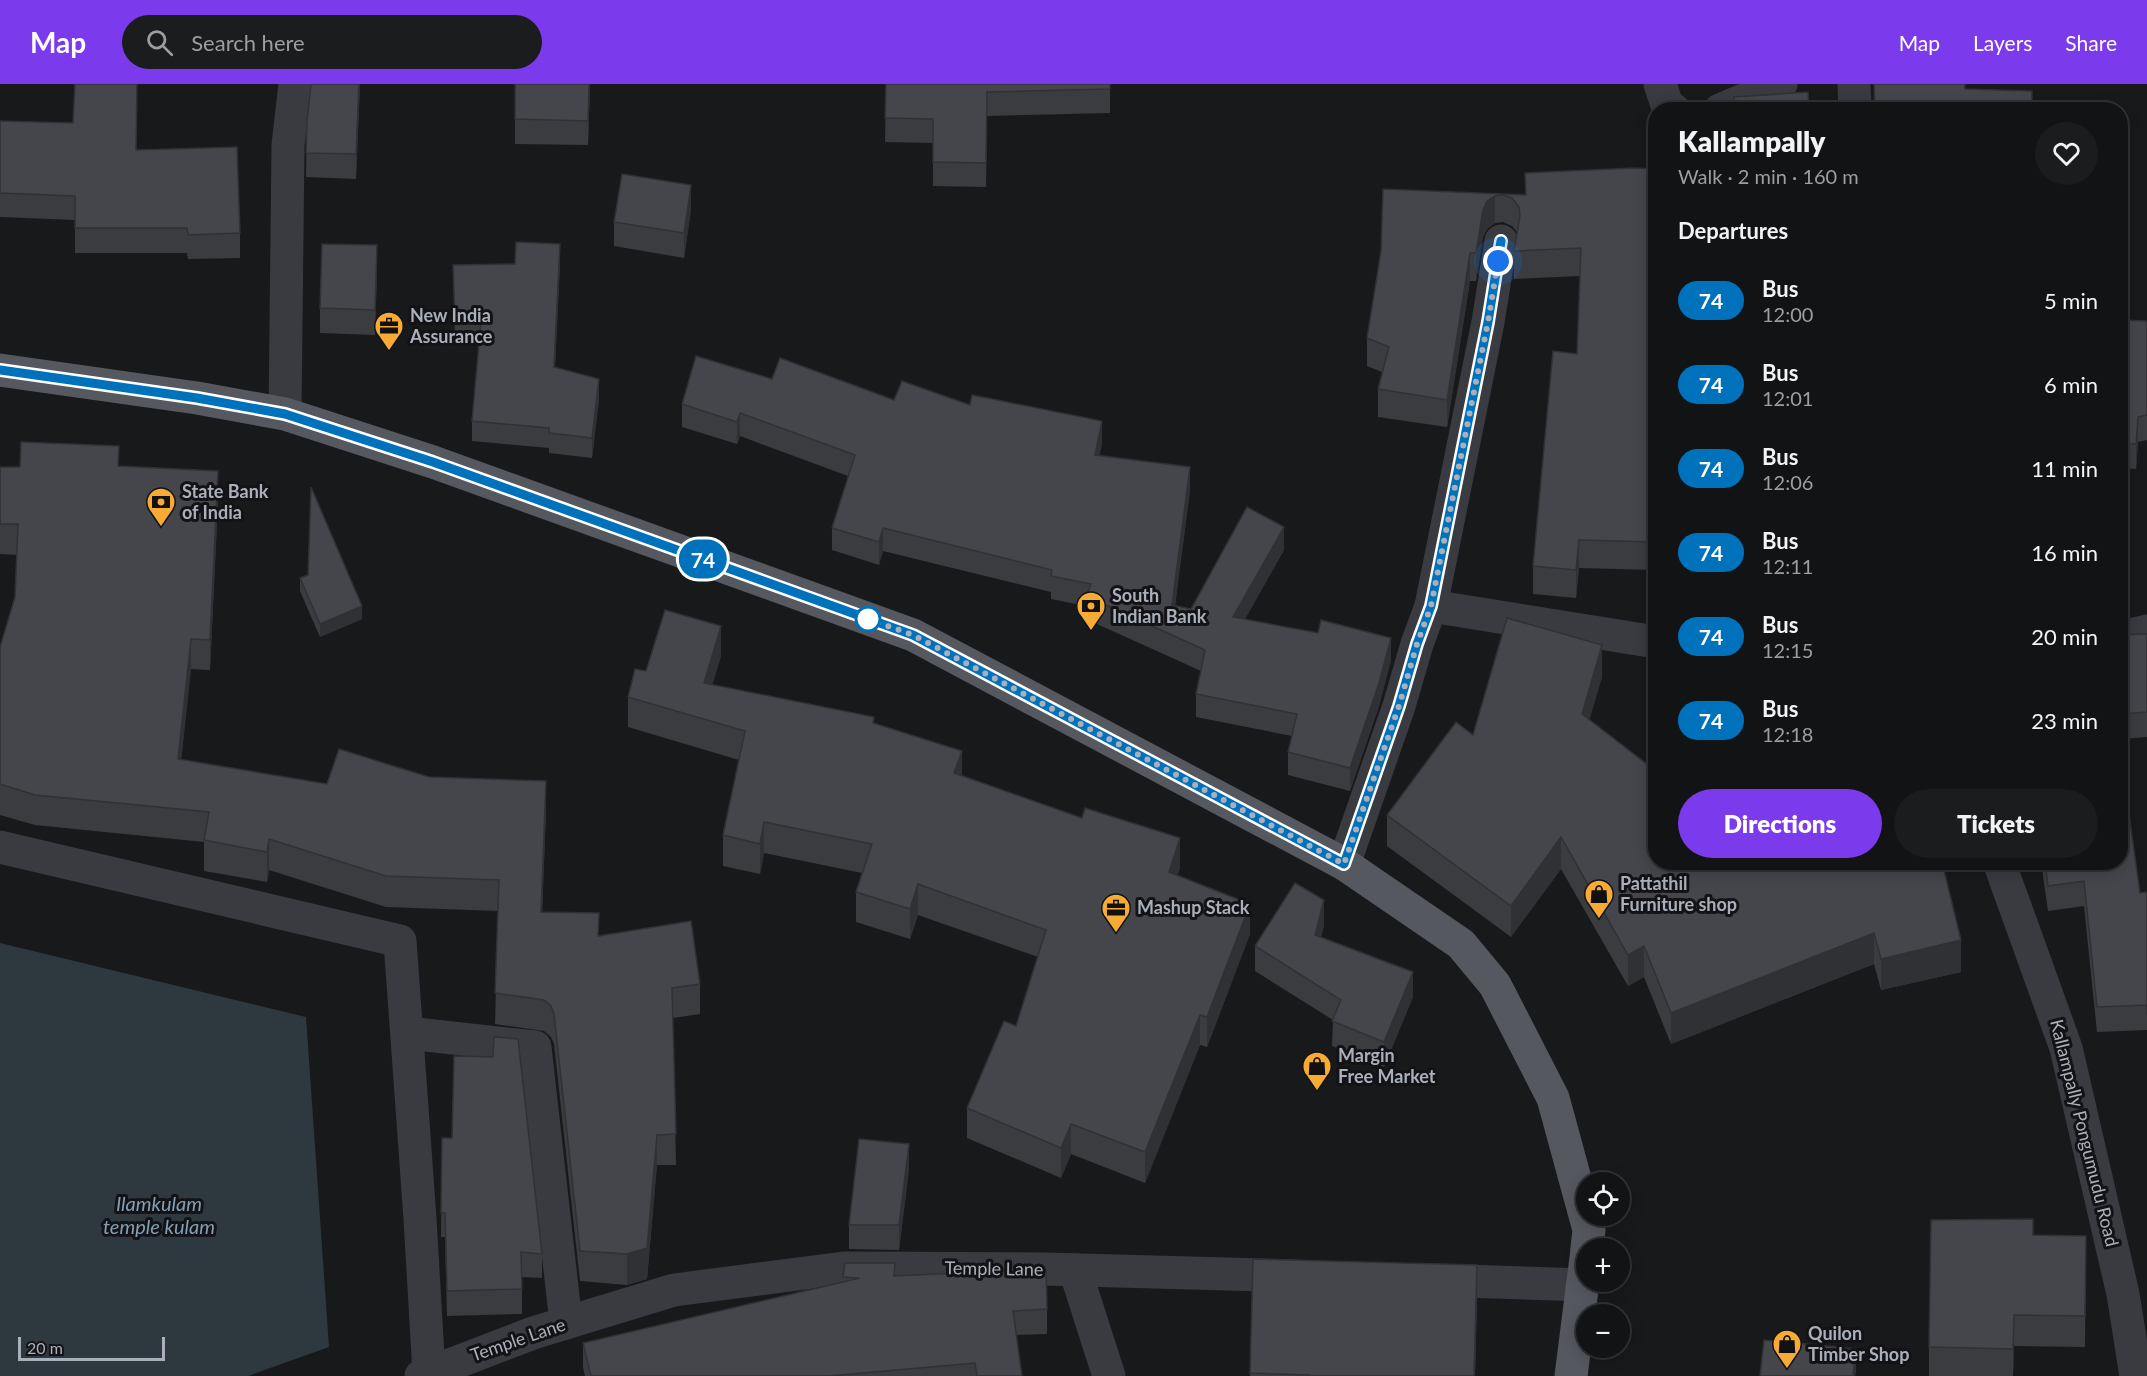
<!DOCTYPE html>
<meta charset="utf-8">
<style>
body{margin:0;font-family:Lato,sans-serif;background:#1b1c1d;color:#f1f3f6;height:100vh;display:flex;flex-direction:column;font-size:22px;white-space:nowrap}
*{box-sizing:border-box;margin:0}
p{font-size:20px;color:#9c9ea0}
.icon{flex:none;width:33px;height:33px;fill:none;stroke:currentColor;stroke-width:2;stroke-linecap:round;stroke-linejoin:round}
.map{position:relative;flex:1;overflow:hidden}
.drawer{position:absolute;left:1648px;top:18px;width:480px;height:768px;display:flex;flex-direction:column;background:#121314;border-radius:24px;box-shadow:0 3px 15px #0003,0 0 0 2px #313234}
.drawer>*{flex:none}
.badge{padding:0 12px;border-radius:20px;font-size:21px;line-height:39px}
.controls{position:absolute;left:1576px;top:1088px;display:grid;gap:12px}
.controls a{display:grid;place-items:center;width:54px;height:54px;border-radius:50%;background:#121314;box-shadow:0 3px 15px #0003,0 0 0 2px #313234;font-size:30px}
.scale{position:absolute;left:18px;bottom:15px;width:147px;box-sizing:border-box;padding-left:6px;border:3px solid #aab0bb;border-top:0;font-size:16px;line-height:21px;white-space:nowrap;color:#aab0bb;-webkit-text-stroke:4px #131316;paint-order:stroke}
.you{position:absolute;width:30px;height:30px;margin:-15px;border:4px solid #fff;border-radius:50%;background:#1a73e8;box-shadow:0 0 0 9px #1a73e833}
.map>.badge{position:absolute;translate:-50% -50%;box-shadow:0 0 0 3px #fff}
h2{padding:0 30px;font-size:22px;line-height:54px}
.round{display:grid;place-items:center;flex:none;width:63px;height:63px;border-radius:32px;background:#1b1c1d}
.summary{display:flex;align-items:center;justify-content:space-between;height:102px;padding:0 30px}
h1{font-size:28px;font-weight:800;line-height:45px}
.button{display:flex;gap:12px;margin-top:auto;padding:12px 30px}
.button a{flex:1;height:69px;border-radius:36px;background:#7c3aed;color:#fff;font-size:24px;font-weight:800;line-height:69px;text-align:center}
.button a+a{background:#1b1c1d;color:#f1f3f6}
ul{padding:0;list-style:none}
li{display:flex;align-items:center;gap:18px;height:84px;padding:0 30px}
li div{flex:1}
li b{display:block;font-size:22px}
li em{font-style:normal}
li .badge{min-width:66px;font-weight:700;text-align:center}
header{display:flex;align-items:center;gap:36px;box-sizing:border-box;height:84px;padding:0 30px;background:#7c3aed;color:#fff}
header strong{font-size:28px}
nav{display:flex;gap:33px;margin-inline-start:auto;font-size:21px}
.search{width:420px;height:54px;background:#1b1c1d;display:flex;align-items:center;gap:15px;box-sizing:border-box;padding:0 21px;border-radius:33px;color:#9c9ea0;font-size:22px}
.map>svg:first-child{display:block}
</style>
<header>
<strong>Map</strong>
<div class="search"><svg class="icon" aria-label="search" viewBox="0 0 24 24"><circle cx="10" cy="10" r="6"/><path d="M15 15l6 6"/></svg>Search here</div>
<nav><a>Map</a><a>Layers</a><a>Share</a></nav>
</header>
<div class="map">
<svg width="2147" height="1292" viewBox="0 0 2147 1292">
<rect width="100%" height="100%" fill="#18191b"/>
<!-- water -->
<polygon fill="#2e393f" points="0,859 306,933 329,1263 248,1292 0,1292"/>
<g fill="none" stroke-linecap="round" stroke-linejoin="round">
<!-- minor -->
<g stroke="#393b40" stroke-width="33">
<polyline points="1660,0 1667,21 1674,26"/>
<polyline points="1854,0 1855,26"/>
<polyline points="1720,26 1781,0"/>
<polyline points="285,330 288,61 295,0"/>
<polyline points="1431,522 1488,238 1501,157"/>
<polyline points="2121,553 2147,547"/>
<polyline points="0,763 400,857 420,1135 429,1289"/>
<polyline points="1999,778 2066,964 2123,1210 2136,1292"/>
<polyline points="1344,780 1399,622 1417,560 1431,522 1656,558"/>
<polyline points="407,949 535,963 566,1239"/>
<polyline points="1075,1186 1109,1292"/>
<polyline points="1433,1196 1583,1201"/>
<polyline points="421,1292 533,1249 674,1206 844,1184 1045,1185 1297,1192"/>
</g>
<!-- major -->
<g stroke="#55585f" stroke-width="33">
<polyline points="0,286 197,314 285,330 433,378 913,551 1344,780 1461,860 1495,901 1553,1014 1589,1146 1587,1164"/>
<polyline points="1571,1292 1587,1166"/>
</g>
</g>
<!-- wall -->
<g fill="#3a3c40">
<polygon points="311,0 360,0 356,95 306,93 307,38"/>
<polygon points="515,0 590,0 588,61 515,60"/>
<polygon points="886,0 1110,0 1110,29 987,32 986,103 933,102 933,59 885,58"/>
<polygon points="0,37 136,66 240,149 240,174 188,175 187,169 75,169 75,136 0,133"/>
<polygon points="1656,85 1656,486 1579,484 1576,514 1533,510 1533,482 1577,270 1580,192 1514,195 1514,167 1517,148 1512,142 1503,138 1495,139 1487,145 1483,153 1476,197 1470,197 1447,343 1378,333 1378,305 1382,288 1367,282 1367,254 1381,167 1383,105 1525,111 1525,89"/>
<polygon points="691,126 684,174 614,162 614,138"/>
<polygon points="560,180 555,283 599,315 592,374 549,369 549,364 472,357 472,337 479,258 455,259 453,181"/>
<polygon points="377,186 375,251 320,249 320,224"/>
<polygon points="2121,236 2147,237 2147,356 2138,358 2136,385 2121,384"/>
<polygon points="772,295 894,316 970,321 1102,360 1099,371 1190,406 1175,522 1191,525 1284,466 1245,535 1391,576 1379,622 1350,707 1288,691 1288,668 1292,652 1196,633 1196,610 1201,587 1086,535 1086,522 1051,515 1051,508 883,467 879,481 832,466 832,444 848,392 740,352 737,360 682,343 682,320"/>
<polygon points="119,382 218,417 210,586 191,585 181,676 327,700 429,693 546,728 542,828 599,852 700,900 700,930 673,934 676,1081 657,1081 647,1195 627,1201 580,1197 554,960 551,953 544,947 495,940 498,827 386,823 269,786 267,798 204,787 204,758 35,741 0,731 0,563 15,513 17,471 0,470 0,383"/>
<polygon points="300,494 362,535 320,553 300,507"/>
<polygon points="2147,550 2147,653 2121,655 2121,551"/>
<polygon points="721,572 712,601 874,639 962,692 1180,784 1177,792 1250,850 1207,963 1200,961 1145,1099 1071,1070 1061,1094 967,1054 967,1024 1016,942 1038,873 918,831 910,855 856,838 856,808 862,789 764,769 760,790 723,782 723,751 739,676 628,643 628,613 646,587"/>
<polygon points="1602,593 1589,636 1656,778 1942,778 1961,888 1881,906 1874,880 1671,960 1644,893 1628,902 1561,785 1511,853 1387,762 1387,731 1473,651"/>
<polygon points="2041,778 2121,778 2140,809 2147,808 2147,955 2147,946 2097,948 2084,822 2048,827"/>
<polygon points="1324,841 1321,853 1413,913 1384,983 1332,962 1333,936 1255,887 1255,862"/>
<polygon points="442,1054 542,1170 542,1194 522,1193 522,1230 447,1232 445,1153 441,1153"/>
<polygon points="909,1085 899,1166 849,1165 849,1141"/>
<polygon points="2033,1151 2086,1152 2085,1263 2014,1262 2013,1292 1929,1292 1929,1263"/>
<polygon points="1253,1175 1477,1217 1475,1292 1250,1292"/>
<polygon points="895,1192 1047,1225 1047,1250 1016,1251 1022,1292 585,1292 583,1283 583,1259 843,1198 843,1193"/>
</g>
<!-- shaded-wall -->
<g fill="#303134">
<polygon points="359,0 360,0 356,95 356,70"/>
<polygon points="589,0 590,0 588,61 588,37"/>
<polygon points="691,101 691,126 684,174 684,149"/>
<polygon points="1495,112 1495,139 1487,145 1483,153 1476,197 1476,169 1483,126 1487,117"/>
<polygon points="560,160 560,180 554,303 554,283"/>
<polygon points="377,161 377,186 375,251 375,226"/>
<polygon points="1470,169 1470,197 1447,343 1447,316"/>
<polygon points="599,295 599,315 592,374 592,354"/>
<polygon points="740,329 740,352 737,360 737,338"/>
<polygon points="2138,333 2138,358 2136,385 2136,360"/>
<polygon points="1102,337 1102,360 1095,393 1095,371"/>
<polygon points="1190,383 1190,406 1172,544 1172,521"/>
<polygon points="218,387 218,417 210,586 210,556"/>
<polygon points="1284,443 1284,466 1233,556 1233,533"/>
<polygon points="883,444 883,467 879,481 879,458"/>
<polygon points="1579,456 1579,484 1576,514 1576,486"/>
<polygon points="362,522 362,535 320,553 320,540"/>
<polygon points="721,542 721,572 704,629 704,599"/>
<polygon points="1391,554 1391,576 1379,622 1350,707 1350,684"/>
<polygon points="191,555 191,585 178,706 178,675"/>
<polygon points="1602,561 1602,593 1582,661 1582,630"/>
<polygon points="962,667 962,698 954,689"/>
<polygon points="546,697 546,728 541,859 541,828"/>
<polygon points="764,738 764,769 760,790 760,760"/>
<polygon points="1561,753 1561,785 1511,853 1511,822"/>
<polygon points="1180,754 1180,784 1169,819 1169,788"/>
<polygon points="269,755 269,786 267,798 267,768"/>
<polygon points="918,800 918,831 910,855 910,825"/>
<polygon points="1324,816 1324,841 1315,875 1315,851"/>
<polygon points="1250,820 1250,850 1207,963 1207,933"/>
<polygon points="1874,849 1874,880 1671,960 1671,929"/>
<polygon points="1961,856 1961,888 1881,906 1881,875"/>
<polygon points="1644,862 1644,893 1628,902 1628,871"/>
<polygon points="1413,888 1413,913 1384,983 1384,958"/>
<polygon points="1200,931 1200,961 1145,1099 1145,1068"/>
<polygon points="1071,1040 1071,1070 1061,1094 1061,1064"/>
<polygon points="657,1051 657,1081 647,1195 627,1201 627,1170"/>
<polygon points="909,1060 909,1085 899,1166 899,1141"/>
<polygon points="1477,1181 1477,1217 1475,1292 1474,1292"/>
<polygon points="2014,1231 2014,1262 2013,1292 2013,1265"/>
<polygon points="1856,1265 1856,1289 1855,1292 1853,1292"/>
</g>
<!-- building -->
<g fill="#44464b" stroke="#303134" stroke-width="1.5">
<polygon points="75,0 137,0 136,66 237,63 240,149 188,151 187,144 75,144 75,112 0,109 0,37 73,39"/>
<polygon points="311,0 359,0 356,70 306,69 307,38"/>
<polygon points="515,0 589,0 588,37 515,35"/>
<polygon points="886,0 1110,0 1110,5 987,8 986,79 933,78 933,35 885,34"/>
<polygon points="1874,0 1965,0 1965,5 2032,7 2032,26 1875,26"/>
<polygon points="1808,8 1809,26 1735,26 1734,13"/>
<polygon points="1634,84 1656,85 1656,458 1579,456 1576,486 1533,482 1553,267 1577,270 1581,164 1514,167 1520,132 1519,123 1512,114 1503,111 1495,112 1487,117 1483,126 1476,169 1470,169 1447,316 1378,305 1389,263 1367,254 1381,167 1383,105 1526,111 1525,89"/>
<polygon points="622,90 691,101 684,149 614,138"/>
<polygon points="516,158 560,160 554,283 599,295 592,354 549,349 549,344 472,337 481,237 455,238 453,181 515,180"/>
<polygon points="322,160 377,161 375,226 320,224"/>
<polygon points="2121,236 2147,237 2147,331 2138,333 2136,360 2121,359"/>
<polygon points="696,272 772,295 780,274 894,316 902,297 970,321 972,311 1102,337 1095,371 1190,383 1172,521 1191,525 1247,423 1284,443 1233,533 1318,549 1321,536 1391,554 1379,599 1350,684 1288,668 1297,630 1196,610 1205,566 1086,512 1091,500 1051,492 1052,486 883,444 879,458 832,444 855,371 740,329 737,338 682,320"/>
<polygon points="21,358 119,362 118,382 218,387 210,556 191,555 178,675 327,700 339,665 429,693 546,697 541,828 599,829 598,852 691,837 700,900 672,904 676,1050 657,1051 647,1164 627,1170 580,1167 554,930 551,922 544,916 495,909 499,796 386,792 269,755 267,768 204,756 209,728 35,711 0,700 0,563 15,513 18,440 0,440 0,383 20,383"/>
<polygon points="311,403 362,522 320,540 300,494 308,491"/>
<polygon points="665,526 721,542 704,599 874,633 873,639 962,667 954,689 1082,734 1085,724 1180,754 1169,788 1250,820 1207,933 1200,931 1145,1068 1071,1040 1061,1064 967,1024 1004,937 1016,942 1046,846 918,800 910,825 856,808 872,760 764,738 760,760 723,751 745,647 628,613 635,585 646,587"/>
<polygon points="1507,534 1602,561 1582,630 1656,687 1656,778 1942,778 1961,856 1881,875 1874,849 1671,929 1644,862 1628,871 1561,753 1511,822 1387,731 1456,638 1473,651"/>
<polygon points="2147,550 2147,628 2121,630 2121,551"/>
<polygon points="2121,673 2140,809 2147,808 2147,930 2147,921 2097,923 2084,797 2048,802 2045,778 2121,778"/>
<polygon points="1295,799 1324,816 1315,851 1413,888 1384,958 1332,937 1341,916 1255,862"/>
<polygon points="494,953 518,955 542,1170 521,1168 522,1205 447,1207 445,1129 441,1129 442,1054 452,1054 454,972 493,973"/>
<polygon points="859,1055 909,1060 899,1141 849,1141"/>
<polygon points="2033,1135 2033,1151 2086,1152 2085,1232 2014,1231 2013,1265 1929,1263 1931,1136"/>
<polygon points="1253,1175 1477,1181 1474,1292 1310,1292 1310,1291 1250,1289"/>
<polygon points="845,1179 895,1179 894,1192 1046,1185 1047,1225 1013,1227 1022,1292 977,1292 975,1279 828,1292 591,1292 583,1259 860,1194 843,1193"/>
<polygon points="1764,1256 1856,1265 1853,1292 1760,1292"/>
</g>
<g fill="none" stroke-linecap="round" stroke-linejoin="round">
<!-- line casing -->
<g stroke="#fff" stroke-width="14">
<polyline id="line" points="0,286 197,314 285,330 433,378 913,551 1344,780 1399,622 1417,560 1431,522 1488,238 1501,157"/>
</g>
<!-- line -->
<use href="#line" stroke="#0072bc" stroke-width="9"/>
<!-- walk -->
<polyline stroke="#aab0bb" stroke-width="6" stroke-dasharray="0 10.8" points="868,535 913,551 1344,780 1399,622 1417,560 1431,522 1488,238 1498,177"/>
</g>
<!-- icons -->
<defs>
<g id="office-pin" transform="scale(1.5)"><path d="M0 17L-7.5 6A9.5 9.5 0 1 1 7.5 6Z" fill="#f7ab34" stroke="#131316"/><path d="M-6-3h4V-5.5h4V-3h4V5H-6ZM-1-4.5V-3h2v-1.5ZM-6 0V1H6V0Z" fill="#111"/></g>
<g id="bank-pin" transform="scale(1.5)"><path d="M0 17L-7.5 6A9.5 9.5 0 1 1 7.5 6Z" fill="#f7ab34" stroke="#131316"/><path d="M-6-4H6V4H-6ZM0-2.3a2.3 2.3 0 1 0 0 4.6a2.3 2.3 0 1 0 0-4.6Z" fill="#111"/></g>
<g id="shop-pin" transform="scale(1.5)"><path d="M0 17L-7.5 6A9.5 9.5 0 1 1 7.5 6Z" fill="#f7ab34" stroke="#131316"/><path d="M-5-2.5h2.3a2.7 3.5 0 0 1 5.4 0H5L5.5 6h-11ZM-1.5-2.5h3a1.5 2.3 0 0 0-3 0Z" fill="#111"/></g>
</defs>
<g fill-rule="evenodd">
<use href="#office-pin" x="389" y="242"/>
<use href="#bank-pin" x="161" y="418"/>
<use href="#bank-pin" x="1091" y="522"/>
<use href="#shop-pin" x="1599" y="810"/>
<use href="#office-pin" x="1116" y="824"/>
<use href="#shop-pin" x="1317" y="982"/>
<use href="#shop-pin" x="1787" y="1260"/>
</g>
<!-- markers -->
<circle fill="#fff" stroke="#0072bc" stroke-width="3" cx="868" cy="535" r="12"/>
<g text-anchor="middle" stroke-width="6" stroke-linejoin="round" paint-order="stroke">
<!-- poi labels -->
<g font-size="18" font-weight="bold" fill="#aab0bb" stroke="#131316" text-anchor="start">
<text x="410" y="238">New India<tspan x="410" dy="21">Assurance</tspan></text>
<text x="182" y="414">State Bank<tspan x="182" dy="21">of India</tspan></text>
<text x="1112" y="518">South<tspan x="1112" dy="21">Indian Bank</tspan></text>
<text x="1620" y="806">Pattathil<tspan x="1620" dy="21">Furniture shop</tspan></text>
<text x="1137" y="830">Mashup Stack</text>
<text x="1338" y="978">Margin<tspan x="1338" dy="21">Free Market</tspan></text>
<text x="1808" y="1256">Quilon<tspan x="1808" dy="21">Timber Shop</tspan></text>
</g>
<!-- street labels -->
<g font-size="18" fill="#aab0bb" stroke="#131316">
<text transform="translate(2084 1049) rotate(76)" y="6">Kallampally Pongumudu Road</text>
<text transform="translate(994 1185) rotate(1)" y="6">Temple Lane</text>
<text transform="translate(518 1256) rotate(-19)" y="6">Temple Lane</text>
</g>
<!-- water labels -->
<g font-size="20" font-style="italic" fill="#81a0b6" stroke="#131316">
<text x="159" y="1127">Ilamkulam<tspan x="159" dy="23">temple kulam</tspan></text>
</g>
</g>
</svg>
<div class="controls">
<a><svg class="icon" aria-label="locate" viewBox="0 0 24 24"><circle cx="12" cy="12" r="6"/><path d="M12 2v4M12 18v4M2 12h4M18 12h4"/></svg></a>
<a>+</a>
<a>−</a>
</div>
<div class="scale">20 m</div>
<div class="you" style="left:1498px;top:177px"></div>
<b class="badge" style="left:703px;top:475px;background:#0072bc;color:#fff">74</b>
<section class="drawer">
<div class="summary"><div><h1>Kallampally</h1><p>Walk · 2 min · 160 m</p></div><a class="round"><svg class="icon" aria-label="heart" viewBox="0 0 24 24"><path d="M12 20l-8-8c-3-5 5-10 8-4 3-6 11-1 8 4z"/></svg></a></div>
<h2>Departures</h2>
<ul>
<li><span class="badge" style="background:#0072bc;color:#fff">74</span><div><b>Bus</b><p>12:00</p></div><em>5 min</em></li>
<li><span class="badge" style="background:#0072bc;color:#fff">74</span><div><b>Bus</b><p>12:01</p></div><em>6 min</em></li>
<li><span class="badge" style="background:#0072bc;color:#fff">74</span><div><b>Bus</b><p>12:06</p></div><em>11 min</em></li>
<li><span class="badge" style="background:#0072bc;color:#fff">74</span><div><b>Bus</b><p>12:11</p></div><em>16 min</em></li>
<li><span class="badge" style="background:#0072bc;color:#fff">74</span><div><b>Bus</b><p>12:15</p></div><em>20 min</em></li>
<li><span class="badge" style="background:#0072bc;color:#fff">74</span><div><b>Bus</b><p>12:18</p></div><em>23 min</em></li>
</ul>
<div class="button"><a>Directions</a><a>Tickets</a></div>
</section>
</div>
